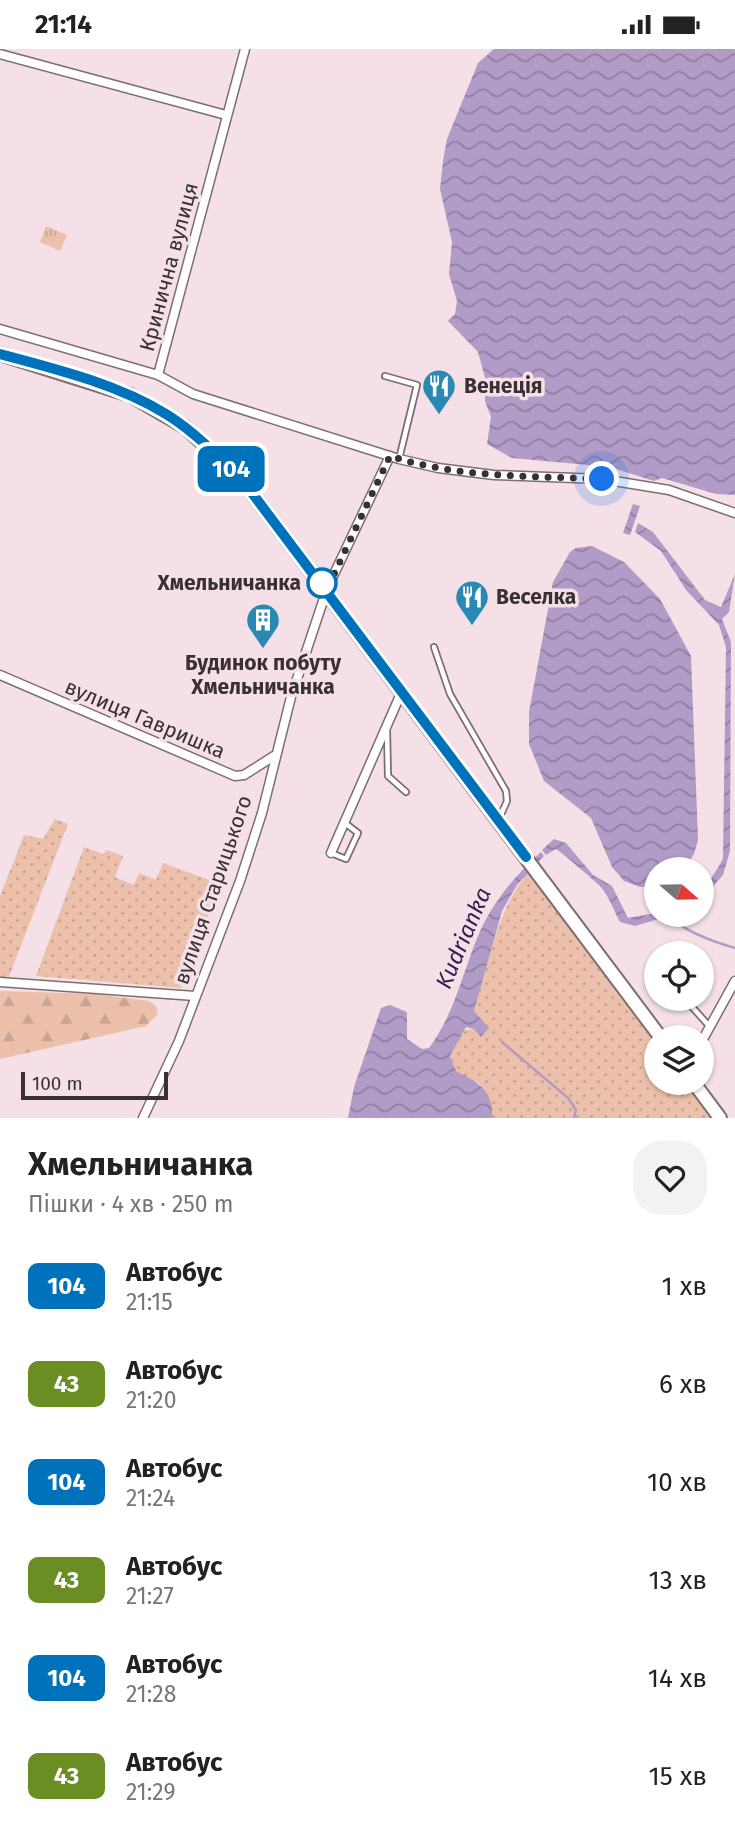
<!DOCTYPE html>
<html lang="uk">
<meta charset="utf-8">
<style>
body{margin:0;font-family:"Fira Sans",sans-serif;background:#f2f2f2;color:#222;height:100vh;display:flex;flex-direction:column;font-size:26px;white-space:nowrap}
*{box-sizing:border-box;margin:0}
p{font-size:23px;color:#767676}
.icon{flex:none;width:38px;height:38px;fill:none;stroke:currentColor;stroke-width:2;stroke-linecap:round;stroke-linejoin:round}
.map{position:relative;height:1069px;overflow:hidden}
.drawer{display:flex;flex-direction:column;background:#fff;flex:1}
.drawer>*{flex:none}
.badge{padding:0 14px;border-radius:10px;font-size:24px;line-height:46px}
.needle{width:46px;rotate:110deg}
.tools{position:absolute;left:644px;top:808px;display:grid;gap:14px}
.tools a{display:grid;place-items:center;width:70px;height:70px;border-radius:50%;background:#fff;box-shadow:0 2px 5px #0004;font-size:35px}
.scale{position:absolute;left:21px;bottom:18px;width:147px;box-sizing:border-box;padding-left:7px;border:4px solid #383032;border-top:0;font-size:19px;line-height:24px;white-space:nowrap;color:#383032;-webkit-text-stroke:5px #f4e0e6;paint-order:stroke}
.you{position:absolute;width:35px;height:35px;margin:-18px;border:5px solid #fff;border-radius:50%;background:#1a73e8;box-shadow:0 0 0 10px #1a73e833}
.map>.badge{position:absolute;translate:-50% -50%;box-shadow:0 0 0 4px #fff}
.round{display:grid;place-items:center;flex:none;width:74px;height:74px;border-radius:28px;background:#f2f2f2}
.head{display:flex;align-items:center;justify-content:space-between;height:119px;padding:0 28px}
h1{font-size:33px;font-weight:700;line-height:52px}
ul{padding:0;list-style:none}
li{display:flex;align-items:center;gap:21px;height:98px;padding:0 28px}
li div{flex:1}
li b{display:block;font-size:26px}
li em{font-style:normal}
li .badge{min-width:77px;font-weight:700;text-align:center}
.status{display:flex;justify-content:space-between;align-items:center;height:49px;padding:0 35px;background:#fff;direction:ltr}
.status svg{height:19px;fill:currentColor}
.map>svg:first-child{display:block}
</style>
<div class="status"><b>21:14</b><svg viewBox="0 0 49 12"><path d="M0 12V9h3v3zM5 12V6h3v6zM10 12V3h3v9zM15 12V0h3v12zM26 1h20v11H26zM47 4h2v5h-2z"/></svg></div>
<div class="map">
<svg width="735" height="1069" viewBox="0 0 735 1069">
<defs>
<pattern id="grass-dots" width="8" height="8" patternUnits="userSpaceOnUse" patternTransform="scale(1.75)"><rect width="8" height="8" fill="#ecc0ab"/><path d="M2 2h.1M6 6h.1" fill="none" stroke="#cba594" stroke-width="1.8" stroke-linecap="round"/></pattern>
<pattern id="forest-firs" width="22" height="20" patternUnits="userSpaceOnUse" patternTransform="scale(1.75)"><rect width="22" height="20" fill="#ecc0ab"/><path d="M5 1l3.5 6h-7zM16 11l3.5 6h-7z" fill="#cba594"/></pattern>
<pattern id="park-tufts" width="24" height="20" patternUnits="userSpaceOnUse" patternTransform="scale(1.75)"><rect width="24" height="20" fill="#ecc0ab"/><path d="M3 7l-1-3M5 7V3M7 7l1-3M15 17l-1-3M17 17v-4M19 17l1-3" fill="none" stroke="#cba594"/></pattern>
<pattern id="water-waves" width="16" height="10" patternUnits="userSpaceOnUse" patternTransform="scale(1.75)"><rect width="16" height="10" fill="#b19bc7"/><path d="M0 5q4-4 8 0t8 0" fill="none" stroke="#917fa2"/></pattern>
</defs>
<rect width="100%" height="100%" fill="#f4e0e6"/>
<!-- grass -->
<g fill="url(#grass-dots)">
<polygon points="55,770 68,775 8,930 0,929 0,847 24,786 43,790"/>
<polygon points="84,798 103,805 107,801 123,807 115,828 134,836 139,824 156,831 163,814 220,835 181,939 36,927"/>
<path d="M530 822 656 992V1034H688L713 1069H492L480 1035 455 1022 450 1007 464 981 474 980 481 970 474 962 475 952C493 906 496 860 530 822Z"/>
</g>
<!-- forest -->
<polygon fill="url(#forest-firs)" points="0,942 96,945 149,952 156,957 158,965 146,977 0,1010"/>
<!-- park -->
<polygon fill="url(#park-tufts)" points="46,177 67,186 60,202 40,193"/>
<!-- water -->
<g fill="url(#water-waves)">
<polygon points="494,0 735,0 735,446 716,445 662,429 654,432 610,418 512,409 487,395 491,368 485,352 485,329 478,303 448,272 455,265 457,252 449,225 452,193 440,140 443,112 447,90 478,14"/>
<polygon points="633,455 640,457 630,486 623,484"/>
<path d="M638 474 653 483 705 551 721 558 735 525 729 563 722 570 731 593 730 802 723 826 702 850C702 838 718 822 723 809L726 598 719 576 686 541 661 502 635 483Z"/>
<polygon points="592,497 624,513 660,550 691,607 698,791 694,805 684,821 656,821 656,837 640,838 624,832 612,818 591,769 544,732 529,695 529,663 553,533 570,503 576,499"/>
<path d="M554 790 566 794 593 826 612 837 628 869 656 864 672 866 635 877 620 873C614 862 609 847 600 837 595 832 560 802 556 800L546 806 542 801Z"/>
<path d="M541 803 544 807 517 836 502 862 474 962 489 979 481 988 474 980 466 978 450 1007 456 1022C477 1033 494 1041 492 1069H348L354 1038 381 959 390 956 407 963V990L422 1000 429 999C456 963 463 920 481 880 496 849 516 826 541 803Z"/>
</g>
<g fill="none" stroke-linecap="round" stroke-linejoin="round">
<!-- stream -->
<g stroke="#b19bc7" stroke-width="2.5">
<path d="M668 867C685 882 714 893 735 899"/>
<polyline points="502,993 568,1049 576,1061 574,1069"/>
</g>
<!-- service casing -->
<g stroke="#7e6d72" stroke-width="8">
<g id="service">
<polyline points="385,327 417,336 399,410"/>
<polyline points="434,598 450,645 506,742 507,752 499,770"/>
<polyline points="387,681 388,727 406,743"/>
<polyline points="331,804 346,810 358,784 345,774"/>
<polyline points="685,950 710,978"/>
</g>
</g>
<!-- minor casing -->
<g stroke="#7e6d72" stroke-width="11">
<g id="minor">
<polyline points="0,5 226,66"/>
<polyline points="0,280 158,326 245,0"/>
<polyline points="158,326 193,345 399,410 438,419 494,426 602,430 669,441 735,464"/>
<polyline points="0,626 235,727 244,726 274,707"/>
<polyline points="331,804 402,642"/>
<polyline points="0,933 195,947"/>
<polyline points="702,992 735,932"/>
<polyline points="143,1069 179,992 240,832 262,764 291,648 327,540 390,407"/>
</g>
</g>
<!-- primary casing -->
<g stroke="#7e6d72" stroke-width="16">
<g id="primary">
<polyline points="0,305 130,346 185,378 243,432 661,989"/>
<polyline points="694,1034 720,1069"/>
</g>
</g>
<!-- service -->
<use href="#service" stroke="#fff" stroke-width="4.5"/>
<!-- minor -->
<use href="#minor" stroke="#fff" stroke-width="8"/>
<!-- primary -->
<use href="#primary" stroke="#fff" stroke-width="12"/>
</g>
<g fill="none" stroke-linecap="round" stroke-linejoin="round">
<!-- line casing -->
<g stroke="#fff" stroke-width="16">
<path id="line" d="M0 305C56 320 117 335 166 365 195 383 219 408 243 432L526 808"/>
</g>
<!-- line -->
<use href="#line" stroke="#0072bc" stroke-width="10"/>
<!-- walk -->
<path stroke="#383032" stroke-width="7" stroke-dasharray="0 12.6" d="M322 534 327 540 390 407C458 429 531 427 602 430"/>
</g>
<!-- icons -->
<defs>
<g id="restaurant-pin" transform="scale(1.75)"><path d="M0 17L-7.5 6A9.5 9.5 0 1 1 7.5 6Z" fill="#2989b4" stroke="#f4e0e6"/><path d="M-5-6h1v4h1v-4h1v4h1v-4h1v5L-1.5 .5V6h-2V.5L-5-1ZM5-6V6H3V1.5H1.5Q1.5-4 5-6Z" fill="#fff"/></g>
<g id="building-pin" transform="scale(1.75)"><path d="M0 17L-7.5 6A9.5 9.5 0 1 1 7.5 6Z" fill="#2989b4" stroke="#f4e0e6"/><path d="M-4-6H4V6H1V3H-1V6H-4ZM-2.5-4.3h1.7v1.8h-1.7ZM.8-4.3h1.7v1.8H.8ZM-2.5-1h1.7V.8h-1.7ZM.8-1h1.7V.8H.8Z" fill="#fff"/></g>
</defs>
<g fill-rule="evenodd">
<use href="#restaurant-pin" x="439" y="337"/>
<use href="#restaurant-pin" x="472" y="548"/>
<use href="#building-pin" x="263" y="571"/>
</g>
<!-- markers -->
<circle fill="#fff" stroke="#0072bc" stroke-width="3.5" cx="322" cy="534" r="14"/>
<g text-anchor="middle" stroke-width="7" stroke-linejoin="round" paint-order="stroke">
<!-- street labels -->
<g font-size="21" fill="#383032" stroke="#f4e0e6">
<text transform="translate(169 218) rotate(-75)" y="7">Кринична вулиця</text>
<text transform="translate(145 670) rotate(23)" y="7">вулиця Гавришка</text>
<text transform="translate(213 841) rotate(-71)" y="7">вулиця Старицького</text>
</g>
<!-- poi labels -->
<g font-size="21" font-weight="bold" fill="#383032" stroke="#f4e0e6" text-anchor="start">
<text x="464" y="344">Венеція</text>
<text x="496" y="555">Веселка</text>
<text x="263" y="621" text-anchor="middle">Будинок побуту<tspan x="263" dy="24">Хмельничанка</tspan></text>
</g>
<!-- stop labels -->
<g font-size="21" font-weight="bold" fill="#383032" stroke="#f4e0e6" text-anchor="end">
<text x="301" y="541">Хмельничанка</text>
</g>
<!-- water labels -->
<g font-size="23" font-style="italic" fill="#3b1c52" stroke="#f4e0e6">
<text transform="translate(463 889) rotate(-67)" y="8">Kudrianka</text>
</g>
</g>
</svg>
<div class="tools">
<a><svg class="needle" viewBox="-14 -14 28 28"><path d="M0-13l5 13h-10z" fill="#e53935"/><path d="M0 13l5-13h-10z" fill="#767676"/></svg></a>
<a><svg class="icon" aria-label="locate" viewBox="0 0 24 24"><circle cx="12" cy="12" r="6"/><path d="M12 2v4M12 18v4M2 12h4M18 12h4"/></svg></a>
<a><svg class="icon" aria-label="layers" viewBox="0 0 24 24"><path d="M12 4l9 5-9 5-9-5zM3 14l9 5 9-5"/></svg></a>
</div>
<div class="scale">100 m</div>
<div class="you" style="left:602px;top:430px"></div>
<b class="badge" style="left:231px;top:420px;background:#0072bc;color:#fff">104</b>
</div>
<section class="drawer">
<div class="head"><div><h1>Хмельничанка</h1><p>Пішки · 4 хв · 250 m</p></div><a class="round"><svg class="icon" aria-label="heart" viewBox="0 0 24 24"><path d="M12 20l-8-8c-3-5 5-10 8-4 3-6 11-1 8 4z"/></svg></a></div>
<ul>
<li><span class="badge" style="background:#0072bc;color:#fff">104</span><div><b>Автобус</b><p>21:15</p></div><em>1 хв</em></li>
<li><span class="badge" style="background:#6b8e23;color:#fff">43</span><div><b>Автобус</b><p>21:20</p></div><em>6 хв</em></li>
<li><span class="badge" style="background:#0072bc;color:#fff">104</span><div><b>Автобус</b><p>21:24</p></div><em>10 хв</em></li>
<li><span class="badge" style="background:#6b8e23;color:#fff">43</span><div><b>Автобус</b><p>21:27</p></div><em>13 хв</em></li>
<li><span class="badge" style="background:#0072bc;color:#fff">104</span><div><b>Автобус</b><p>21:28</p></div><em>14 хв</em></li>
<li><span class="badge" style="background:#6b8e23;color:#fff">43</span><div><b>Автобус</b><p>21:29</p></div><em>15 хв</em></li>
</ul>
</section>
